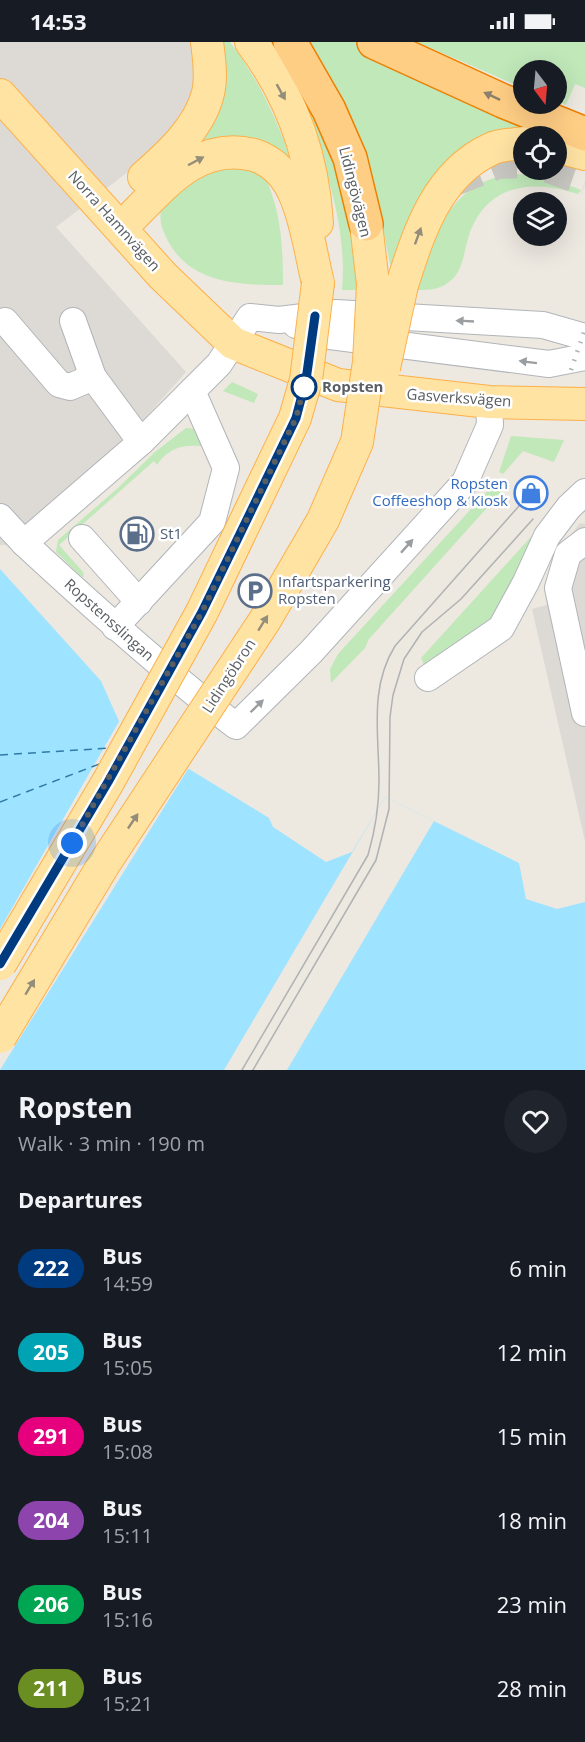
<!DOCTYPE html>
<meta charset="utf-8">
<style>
body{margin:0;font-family:"Open Sans",sans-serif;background:#20242c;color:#f1f3f6;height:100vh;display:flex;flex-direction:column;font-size:22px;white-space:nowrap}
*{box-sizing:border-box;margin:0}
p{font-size:20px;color:#9ea1a6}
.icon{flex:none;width:33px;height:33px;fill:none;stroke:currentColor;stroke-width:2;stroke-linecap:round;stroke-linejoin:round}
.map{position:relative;height:1028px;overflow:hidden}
.drawer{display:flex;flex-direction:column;background:#171b24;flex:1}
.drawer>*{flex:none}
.badge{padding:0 12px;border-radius:20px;font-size:21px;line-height:39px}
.needle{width:39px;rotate:164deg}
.controls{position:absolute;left:513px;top:18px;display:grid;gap:12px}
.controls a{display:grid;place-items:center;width:54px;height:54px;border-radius:50%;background:#171b24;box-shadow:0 6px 24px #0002;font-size:30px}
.you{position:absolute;width:30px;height:30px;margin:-15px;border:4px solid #fff;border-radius:50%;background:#1a73e8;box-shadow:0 0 0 9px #1a73e833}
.map>.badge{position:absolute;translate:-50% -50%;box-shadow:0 0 0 3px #fff}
h2{padding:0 18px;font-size:22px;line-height:54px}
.round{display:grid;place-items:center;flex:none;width:63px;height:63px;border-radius:32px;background:#20242c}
.headline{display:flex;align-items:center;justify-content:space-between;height:102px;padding:0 18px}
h1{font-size:28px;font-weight:700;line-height:45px}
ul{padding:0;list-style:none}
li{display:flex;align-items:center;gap:18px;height:84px;padding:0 18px}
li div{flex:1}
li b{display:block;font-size:22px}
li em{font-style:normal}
li .badge{min-width:66px;font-weight:700;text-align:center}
.status{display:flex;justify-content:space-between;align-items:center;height:42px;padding:0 30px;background:#171b24;direction:ltr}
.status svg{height:16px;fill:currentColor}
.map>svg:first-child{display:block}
</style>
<div class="status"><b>14:53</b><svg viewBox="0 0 49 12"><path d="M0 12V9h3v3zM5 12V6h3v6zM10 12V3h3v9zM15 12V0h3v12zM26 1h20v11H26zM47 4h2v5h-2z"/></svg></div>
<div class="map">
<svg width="585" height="1028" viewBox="0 0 585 1028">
<rect width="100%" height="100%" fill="#ede8e0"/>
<!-- industrial -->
<g fill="#dddad5">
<polygon points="0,0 193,0 196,33 189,57 165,96 150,113 56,185 186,330 104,422 8,503 0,503"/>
<polygon points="580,481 585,482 585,799 532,567 547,563 544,544 561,506"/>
</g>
<!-- green -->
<g fill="#c0e8b9">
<path d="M219 0H230C257 36 277 76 291 119L230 96 193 101Z"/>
<path d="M309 0H361L549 93 517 92 483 100 393 222H390C373 135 359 75 309 0Z"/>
<polygon points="417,0 585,0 585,46 575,42 566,63 557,59 556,28 524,28 523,46"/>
<path d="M286 19C307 54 327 92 340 131 353 168 355 209 359 248H342C349 169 313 92 286 19Z"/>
<path d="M225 121 263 131C281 166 283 204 283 243 234 243 183 241 163 188 158 173 160 162 172 151 186 138 209 130 225 121Z"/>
<path d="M517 132 553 137 581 148 578 152C533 137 487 141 469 193 464 208 463 230 450 239 440 248 429 248 416 248 434 194 450 136 517 132Z"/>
<polygon points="232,340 258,352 254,361 223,349"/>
<path d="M186 386 196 387 203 402 201 404C181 403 169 406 157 423L154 419 59 503 83 530 84 535 81 534 56 510 58 498 118 446 155 410Z"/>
<polygon points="511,394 564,398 554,420 523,409 503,432 499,430"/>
<polygon points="495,441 503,448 369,597 365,606 331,641 330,627 338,612"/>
<polygon points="549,475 505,568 439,616 424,623 421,616"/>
</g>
<!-- water -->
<polygon fill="#9ee3ff" points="0,527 101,639 122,686 269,776 273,785 326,820 352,810 385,755 519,821 526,857 557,867 585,860 585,1028 0,1028"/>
<!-- pier -->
<g fill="#ede8e0">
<polygon points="121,676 125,684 190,724 0,1028 0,887"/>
<polygon points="385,755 434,779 287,1028 224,1028"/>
</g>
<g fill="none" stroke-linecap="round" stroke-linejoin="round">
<!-- ferry -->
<g stroke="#2f7ba7" stroke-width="1.5" stroke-dasharray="8 6" stroke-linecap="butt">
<polyline points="0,713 110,706"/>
<polyline points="0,760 102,721"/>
</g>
<!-- minor-tunnel -->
<g stroke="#c8c6c0" stroke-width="26" stroke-dasharray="26 13" stroke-linecap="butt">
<polyline points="548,128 585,141"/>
<polyline points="455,141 498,124 524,123"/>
</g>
<!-- minor casing -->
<g stroke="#b1b5b9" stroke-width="28">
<g id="minor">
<polyline points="5,279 59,342 70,345 93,335"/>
<polyline points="73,279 93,335 141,400"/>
<polyline points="296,283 330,294 549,322 585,315"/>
<path d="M489 360 490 383 465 440 311 610 236 684C162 627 93 565 24 501L141 400 219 322 250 275 279 278 336 271 543 283 585 295"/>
<polyline points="0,475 24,501"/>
<polyline points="82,496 139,560"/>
<polyline points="585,499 568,512 558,546 585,671"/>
<polyline points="115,585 212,480 226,426 192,349"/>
<polyline points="428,636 501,586 526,540 547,494 569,465 585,450"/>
</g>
</g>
<!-- major casing -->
<g stroke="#fdb049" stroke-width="34">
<g id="major">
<path d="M251 0C291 53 313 115 317 181"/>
<polyline points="0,53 163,234 233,301 338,343 489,360 585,362"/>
<polyline points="556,104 585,112"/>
<path d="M144 135C169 113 200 85 208 51 212 35 209 16 207 0"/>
<polyline points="366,182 373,242"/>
<path d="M121 186C160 149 194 98 254 113 273 119 287 134 295 153 307 180 311 213 318 241"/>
<path d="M402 243C419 190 437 132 491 107 500 102 513 103 524 101"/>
</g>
</g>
<!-- highway casing -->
<g stroke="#ed8000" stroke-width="36">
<g id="highway">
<polyline points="290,0 329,68 350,116 366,182"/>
<polyline points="374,0 503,59 585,92"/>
</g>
</g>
<!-- minor -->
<use href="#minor" stroke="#fff" stroke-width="26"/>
<!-- major -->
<use href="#major" stroke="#ffe3a3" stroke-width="32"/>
<!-- highway -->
<use href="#highway" stroke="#ffce85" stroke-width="33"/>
<!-- tram -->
<g stroke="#b0b1b2" stroke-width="1.5">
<path d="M242 1028 368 813C375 789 379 765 379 739 379 692 369 646 395 604L519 464"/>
<polyline points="253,1028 376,818 389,767 390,675 393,653 404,617 422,590 461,557 533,477"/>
</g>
<!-- rail -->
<polyline stroke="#b0b1b2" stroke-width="4.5" stroke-dasharray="1.5 8" stroke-linecap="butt" points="571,328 585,287"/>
<!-- major-bridge casing -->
<g stroke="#fdb049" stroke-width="34" stroke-linecap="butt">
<g id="major-bridge">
<polyline points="384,326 402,243"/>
<polyline points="0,922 108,740 202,570 295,376 306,338 318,241"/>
<polyline points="0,995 104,822 265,578 323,478 357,400 369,320 373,242"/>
</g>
</g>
<!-- major-bridge -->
<use href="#major-bridge" stroke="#ffe3a3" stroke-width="32"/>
</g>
<!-- one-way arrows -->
<defs><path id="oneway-solid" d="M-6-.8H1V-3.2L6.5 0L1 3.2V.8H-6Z" transform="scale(1.5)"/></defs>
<g fill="#938d79">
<use href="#oneway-solid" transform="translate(281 50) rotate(61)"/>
<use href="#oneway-solid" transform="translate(196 119) rotate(-28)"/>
<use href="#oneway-solid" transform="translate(418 194) rotate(-70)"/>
<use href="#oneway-solid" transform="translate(263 581) rotate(-58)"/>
<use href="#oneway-solid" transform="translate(133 779) rotate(-56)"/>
<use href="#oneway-solid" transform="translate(30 945) rotate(-59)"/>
</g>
<use fill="#8b806c" href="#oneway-solid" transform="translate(492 54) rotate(-155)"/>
<g fill="#9b9ea1">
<use href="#oneway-solid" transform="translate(465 279) rotate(-177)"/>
<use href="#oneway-solid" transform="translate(528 320) rotate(-173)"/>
<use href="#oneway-solid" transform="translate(407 504) rotate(-48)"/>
<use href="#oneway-solid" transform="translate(257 664) rotate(-44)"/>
</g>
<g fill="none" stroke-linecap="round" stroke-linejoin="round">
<!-- line casing -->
<g stroke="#fff" stroke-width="14">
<polyline id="line" points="0,922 108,740 202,570 239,494 296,376 306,338 315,274"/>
</g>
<!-- line -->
<use href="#line" stroke="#003b80" stroke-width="9"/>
<!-- walk -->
<polyline stroke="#595e62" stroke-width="6" stroke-dasharray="0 10.8" points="72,801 202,570 296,376 306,338 304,345"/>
</g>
<!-- icons -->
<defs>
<g id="shop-ring" transform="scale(1.725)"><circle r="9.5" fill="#fff" stroke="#3f7fe0" stroke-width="1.5"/><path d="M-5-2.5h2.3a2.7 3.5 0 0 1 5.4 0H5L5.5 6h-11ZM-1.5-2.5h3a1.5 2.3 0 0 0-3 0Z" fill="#3f7fe0"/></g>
<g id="fuel-ring" transform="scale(1.725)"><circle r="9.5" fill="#fff" stroke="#5c6f8a" stroke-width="1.5"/><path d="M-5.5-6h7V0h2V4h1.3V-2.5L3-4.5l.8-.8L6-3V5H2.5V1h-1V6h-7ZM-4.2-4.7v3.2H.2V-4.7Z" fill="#5c6f8a"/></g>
<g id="parking-ring" transform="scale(1.725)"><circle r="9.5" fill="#fff" stroke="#5c6f8a" stroke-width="1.5"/><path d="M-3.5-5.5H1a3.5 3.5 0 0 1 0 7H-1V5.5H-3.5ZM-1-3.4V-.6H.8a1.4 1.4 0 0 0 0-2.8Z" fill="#5c6f8a"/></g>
</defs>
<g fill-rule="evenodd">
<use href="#shop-ring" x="531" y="451"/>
<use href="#fuel-ring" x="137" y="492"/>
<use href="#parking-ring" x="255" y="549"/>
</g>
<!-- markers -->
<circle fill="#fff" stroke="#003b80" stroke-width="3" cx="304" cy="345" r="12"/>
<g text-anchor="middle" stroke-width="5" stroke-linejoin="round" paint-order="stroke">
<!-- street labels -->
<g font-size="15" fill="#595e62" stroke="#fff">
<text transform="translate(355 150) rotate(76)" y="5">Lidingövägen</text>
<text transform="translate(114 179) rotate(48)" y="5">Norra Hamnvägen</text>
<text transform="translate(459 356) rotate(4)" y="5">Gasverksvägen</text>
<text transform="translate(109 578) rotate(42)" y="5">Ropstensslingan</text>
<text transform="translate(229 634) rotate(-57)" y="5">Lidingöbron</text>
</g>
<!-- stop labels -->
<g font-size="15" font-weight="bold" fill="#595e62" stroke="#fff" text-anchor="start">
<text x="322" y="350">Ropsten</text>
</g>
<!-- shop labels -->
<g font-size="15" fill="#366cbe" stroke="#fff" text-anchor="end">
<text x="508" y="447">Ropsten<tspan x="508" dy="17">Coffeeshop &amp; Kiosk</tspan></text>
</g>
<!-- service labels -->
<g font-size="15" fill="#4e5e75" stroke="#fff" text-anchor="start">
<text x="160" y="497">St1</text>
<text x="278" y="545">Infartsparkering<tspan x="278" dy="17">Ropsten</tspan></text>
</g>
</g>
</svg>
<div class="controls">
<a><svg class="needle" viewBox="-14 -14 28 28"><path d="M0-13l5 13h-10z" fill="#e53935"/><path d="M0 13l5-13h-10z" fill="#9ea1a6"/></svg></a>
<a><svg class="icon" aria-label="locate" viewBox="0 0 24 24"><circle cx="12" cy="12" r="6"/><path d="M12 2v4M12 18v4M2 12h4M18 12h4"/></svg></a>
<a><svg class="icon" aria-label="layers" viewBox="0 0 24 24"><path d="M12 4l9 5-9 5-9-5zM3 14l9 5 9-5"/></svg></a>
</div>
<div class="you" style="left:72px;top:801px"></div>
</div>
<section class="drawer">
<div class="headline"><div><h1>Ropsten</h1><p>Walk · 3 min · 190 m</p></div><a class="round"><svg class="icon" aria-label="heart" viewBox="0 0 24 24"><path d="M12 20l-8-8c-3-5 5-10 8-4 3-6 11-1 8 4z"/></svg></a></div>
<h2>Departures</h2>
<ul>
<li><span class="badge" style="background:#003b80;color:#fff">222</span><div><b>Bus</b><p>14:59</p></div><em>6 min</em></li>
<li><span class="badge" style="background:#00a3b4;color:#fff">205</span><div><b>Bus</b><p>15:05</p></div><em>12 min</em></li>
<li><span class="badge" style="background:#e6007e;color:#fff">291</span><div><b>Bus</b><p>15:08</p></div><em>15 min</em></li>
<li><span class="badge" style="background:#8e44ad;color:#fff">204</span><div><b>Bus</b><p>15:11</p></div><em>18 min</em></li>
<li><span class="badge" style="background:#00a651;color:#fff">206</span><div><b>Bus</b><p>15:16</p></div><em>23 min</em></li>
<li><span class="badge" style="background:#6b8e23;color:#fff">211</span><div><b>Bus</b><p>15:21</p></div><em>28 min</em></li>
</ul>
</section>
